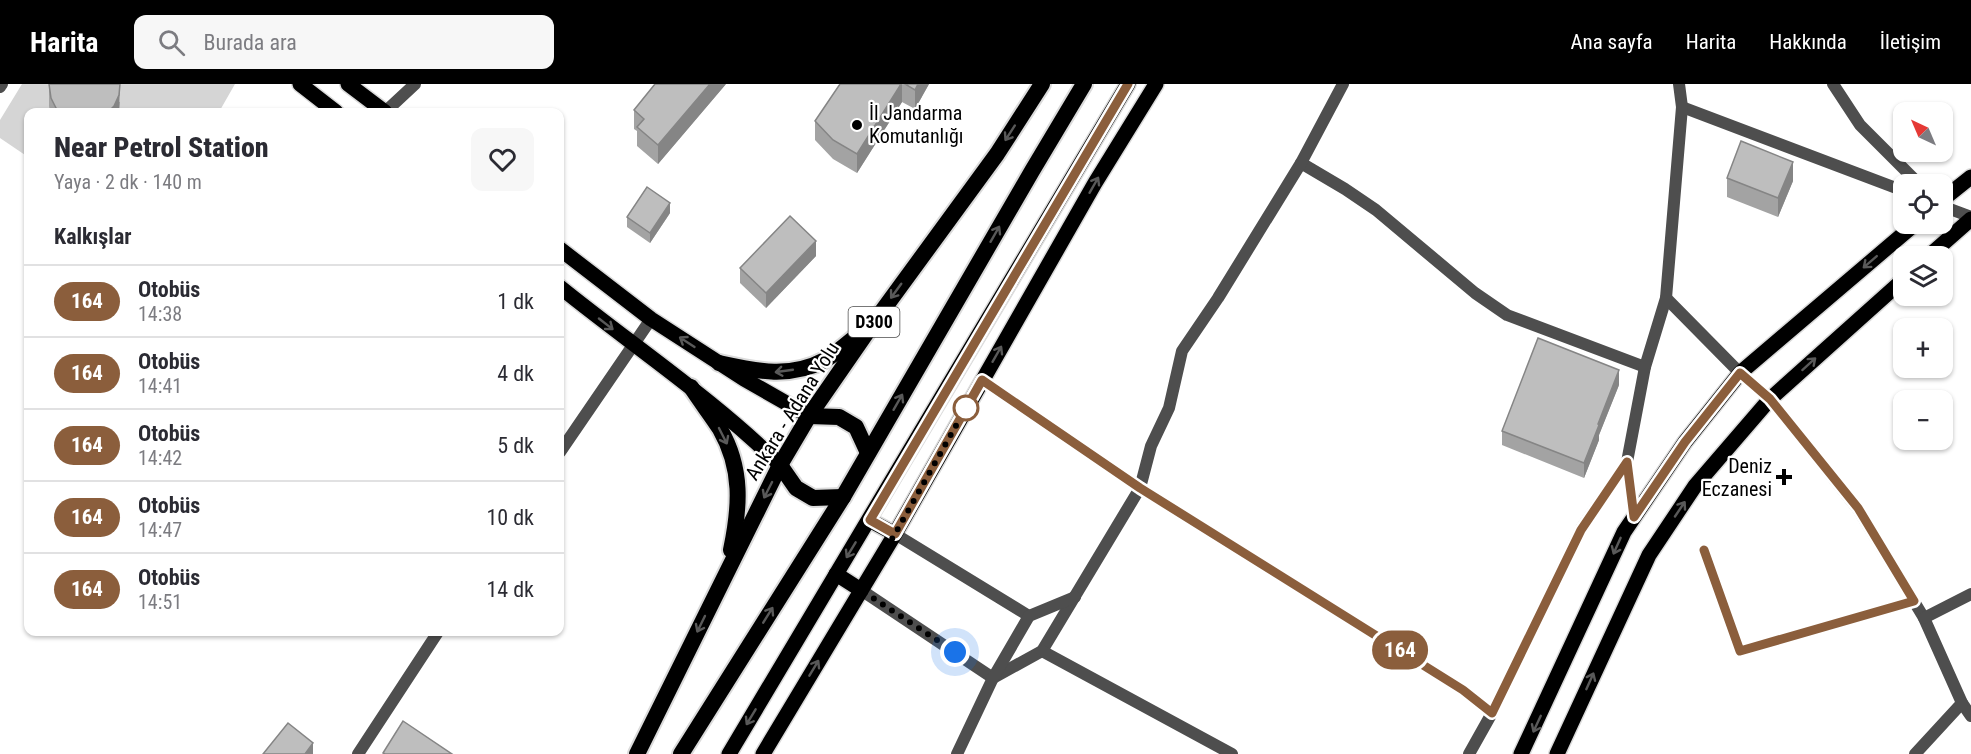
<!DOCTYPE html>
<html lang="tr">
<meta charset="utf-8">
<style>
body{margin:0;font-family:"Roboto Condensed",sans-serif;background:#f7f7f7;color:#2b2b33;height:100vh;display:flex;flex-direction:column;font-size:22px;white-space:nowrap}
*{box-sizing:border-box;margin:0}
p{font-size:20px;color:#7c7c81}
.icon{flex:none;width:33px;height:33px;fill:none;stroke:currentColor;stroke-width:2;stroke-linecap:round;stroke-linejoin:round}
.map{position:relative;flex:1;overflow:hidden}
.sheet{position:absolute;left:24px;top:24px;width:540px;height:528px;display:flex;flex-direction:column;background:#fff;border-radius:12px;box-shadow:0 2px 4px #0004}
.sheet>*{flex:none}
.badge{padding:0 12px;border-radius:20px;font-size:21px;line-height:39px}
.needle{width:39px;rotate:316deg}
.controls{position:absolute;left:1893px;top:18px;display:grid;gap:12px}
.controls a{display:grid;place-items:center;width:60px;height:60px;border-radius:12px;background:#fff;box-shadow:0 2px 4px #0004;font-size:30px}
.you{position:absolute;width:30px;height:30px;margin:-15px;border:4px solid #fff;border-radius:50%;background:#1a73e8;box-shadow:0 0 0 9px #1a73e833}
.map>.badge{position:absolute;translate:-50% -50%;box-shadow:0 0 0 3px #fff}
h2{padding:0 30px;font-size:22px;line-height:54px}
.round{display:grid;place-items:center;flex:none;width:63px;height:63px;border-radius:12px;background:#f7f7f7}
.headline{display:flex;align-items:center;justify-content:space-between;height:102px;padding:0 30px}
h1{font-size:28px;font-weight:800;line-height:45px}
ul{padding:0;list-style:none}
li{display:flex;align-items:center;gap:18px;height:72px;padding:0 30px;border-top:2px solid #e1e1e2}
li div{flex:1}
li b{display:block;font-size:22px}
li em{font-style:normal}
li .badge{min-width:66px;font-weight:700;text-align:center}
header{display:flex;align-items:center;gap:36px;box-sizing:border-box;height:84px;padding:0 30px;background:#000;color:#fff}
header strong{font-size:28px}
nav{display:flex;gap:33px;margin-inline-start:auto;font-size:21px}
.search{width:420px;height:54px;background:#f7f7f7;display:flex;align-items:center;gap:15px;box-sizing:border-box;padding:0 21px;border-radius:12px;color:#7c7c81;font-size:22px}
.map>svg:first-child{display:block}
</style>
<header>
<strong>Harita</strong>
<div class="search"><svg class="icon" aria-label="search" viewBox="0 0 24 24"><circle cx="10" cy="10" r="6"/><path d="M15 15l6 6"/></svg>Burada ara</div>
<nav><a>Ana sayfa</a><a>Harita</a><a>Hakkında</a><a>İletişim</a></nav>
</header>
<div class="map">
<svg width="1971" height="670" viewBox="0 0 1971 670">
<rect width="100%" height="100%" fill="#fff"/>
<!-- green -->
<polygon fill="#d5d5d5" points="22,0 235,0 219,28 28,28 28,73 0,54 0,36"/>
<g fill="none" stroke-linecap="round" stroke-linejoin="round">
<!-- primary casing -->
<g stroke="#dbdbdb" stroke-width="18">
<g id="primary">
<polyline points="300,0 336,28"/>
<polyline points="348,0 385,28"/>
<polyline points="1942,116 1971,93"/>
<polyline points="560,165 651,235 744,295 809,332"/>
<polyline points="1929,172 1971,135"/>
<path d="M560 203C633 262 713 315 780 381"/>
<polyline points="869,436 895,450"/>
<polyline points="836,490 861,506"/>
<polyline points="729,670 1128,0"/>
<polyline points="763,670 895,450 1095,99 1156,0"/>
<polyline points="1521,670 1624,448 1685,358 1740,289 1915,140"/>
<polyline points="1557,670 1649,471 1695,402 1770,315 1904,195"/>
</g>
</g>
<!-- trunk casing -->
<g stroke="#dbdbdb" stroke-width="20">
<g id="trunk">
<path d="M719 279C756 287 789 295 825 276 837 269 848 259 859 250"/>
<path d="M691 303C700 317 711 331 720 345 743 385 740 423 731 466"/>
<polyline points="809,332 839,333 856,343 868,369"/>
<polyline points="780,381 796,404 813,414 843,413"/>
<polyline points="637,670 780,381 809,332 872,241 997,70 1042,0"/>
<polyline points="681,670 843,413 1032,87 1084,0"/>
</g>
</g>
<!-- minor -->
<g stroke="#4e4e4e" stroke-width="12">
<polyline points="1833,0 1860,41 1919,100"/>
<polyline points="0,3 2,0"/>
<polyline points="1682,23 1904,107"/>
<polyline points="385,28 415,0"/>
<polyline points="1301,79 1345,105 1376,126 1475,209 1507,231 1645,283"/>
<polyline points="1942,122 1971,133"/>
<polyline points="1666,214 1740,289 1770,315 1858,425 1924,534 1962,619 1971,632"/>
<polyline points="982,296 1140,404 1463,606 1492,629"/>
<polyline points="560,368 651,235"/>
<polyline points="1634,433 1627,378 1645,283 1666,214 1682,23 1679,0"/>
<polyline points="895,450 1029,532"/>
<polyline points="1704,466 1740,567 1914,517"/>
<polyline points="861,506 993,594 1042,567 1140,404 1151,362 1169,324 1182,267 1218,214 1301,79 1343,0"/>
<polyline points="1924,534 1971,510"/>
<polyline points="1042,567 1232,670"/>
<polyline points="358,670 438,548"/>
<polyline points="957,670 993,594 1029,532 1075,513"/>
<polyline points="1469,670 1492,629 1581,445 1627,378"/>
<polyline points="1915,670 1962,619"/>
</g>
<!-- primary -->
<use href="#primary" stroke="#000" stroke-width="15"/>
<!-- trunk -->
<use href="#trunk" stroke="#000" stroke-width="16"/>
</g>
<!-- wall -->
<g fill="#a3a3a3">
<polygon points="726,0 658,80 637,62 637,47 634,45 634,26"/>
<polygon points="840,0 929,0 915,25 902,18 857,89 833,75 815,56 815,37"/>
<polygon points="49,3 120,18 119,28 50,28 49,22"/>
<polygon points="1727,94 1793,97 1778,133 1727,113"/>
<polygon points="670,129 650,159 627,143 627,133"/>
<polygon points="816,172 766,224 740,199 740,184"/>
<polygon points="1619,301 1599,351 1599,356 1584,394 1502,361 1502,347"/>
</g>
<!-- shaded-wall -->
<g fill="#858585">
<polygon points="120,0 119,28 108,28"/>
<polygon points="710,0 726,0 658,80 658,61"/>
<polygon points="901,0 902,0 902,18 857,89 857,70"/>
<polygon points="918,0 929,0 915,25 915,6"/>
<polygon points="1793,78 1793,97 1778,133 1778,114"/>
<polygon points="670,119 670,129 650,159 650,149"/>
<polygon points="816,157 816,172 766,224 766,209"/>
<polygon points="1619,286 1619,301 1599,351 1599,356 1584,394 1584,379 1598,340"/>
<polygon points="561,305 561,324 560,326 560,307"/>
<polygon points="313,659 313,670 305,670"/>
</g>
<!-- building -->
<g fill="#bebebe" stroke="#858585" stroke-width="1.5">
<polygon points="49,0 120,0 119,11 114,22 108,28 61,28 56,24 51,14"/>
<polygon points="655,0 710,0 658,61 637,43 644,35 634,26"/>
<polygon points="840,0 901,0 857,70 833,56 815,37"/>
<polygon points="905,0 918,0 915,6"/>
<polygon points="1741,57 1793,78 1778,114 1727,94"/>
<polygon points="647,103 670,119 650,149 627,133"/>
<polygon points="790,132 816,157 766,209 740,184"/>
<polygon points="1538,254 1619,286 1598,340 1599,341 1584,379 1502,347"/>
<polygon points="403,637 452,670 385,670 383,669"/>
<polygon points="288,639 313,659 305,670 263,670"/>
</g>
<!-- one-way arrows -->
<defs><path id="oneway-shaft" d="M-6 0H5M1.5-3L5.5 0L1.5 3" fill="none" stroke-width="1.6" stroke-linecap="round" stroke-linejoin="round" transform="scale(1.5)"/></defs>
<g stroke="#595959">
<use href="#oneway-shaft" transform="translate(1010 49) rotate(123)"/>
<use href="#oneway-shaft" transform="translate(1094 101) rotate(-60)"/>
<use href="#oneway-shaft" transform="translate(995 150) rotate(-60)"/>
<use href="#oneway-shaft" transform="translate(1870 178) rotate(139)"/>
<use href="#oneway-shaft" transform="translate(896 207) rotate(126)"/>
<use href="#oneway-shaft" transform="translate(606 240) rotate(38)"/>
<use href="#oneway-shaft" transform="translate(687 258) rotate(-147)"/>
<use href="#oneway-shaft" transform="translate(997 270) rotate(-60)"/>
<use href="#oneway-shaft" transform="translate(1809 280) rotate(-42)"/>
<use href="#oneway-shaft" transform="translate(784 287) rotate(172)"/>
<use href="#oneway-shaft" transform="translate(898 318) rotate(-60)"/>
<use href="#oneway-shaft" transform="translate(723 352) rotate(63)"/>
<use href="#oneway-shaft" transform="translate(768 406) rotate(117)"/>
<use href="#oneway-shaft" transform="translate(1680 425) rotate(-56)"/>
<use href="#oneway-shaft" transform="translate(1617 462) rotate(114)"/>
<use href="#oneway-shaft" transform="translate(851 466) rotate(121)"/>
<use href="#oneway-shaft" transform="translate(768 531) rotate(-58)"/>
<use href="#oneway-shaft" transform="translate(701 540) rotate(116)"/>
<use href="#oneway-shaft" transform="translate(814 584) rotate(-59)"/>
<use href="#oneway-shaft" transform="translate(1590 597) rotate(-66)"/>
<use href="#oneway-shaft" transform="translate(751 633) rotate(121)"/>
<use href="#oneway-shaft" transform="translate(1537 640) rotate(115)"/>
</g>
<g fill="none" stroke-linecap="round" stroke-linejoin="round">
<!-- line casing -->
<g stroke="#fff" stroke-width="14">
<polyline id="line" points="1128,0 870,436 895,450 982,296 1140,404 1463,606 1492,629 1581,446 1627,378 1634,433 1685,358 1740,289 1770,315 1858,424 1914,517 1740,567 1704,466"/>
</g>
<!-- line -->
<use href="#line" stroke="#8b5e3c" stroke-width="9"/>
<!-- walk -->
<polyline stroke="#000" stroke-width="6" stroke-dasharray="0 10.8" points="955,568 861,506 895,450 971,315 966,324"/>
</g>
<!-- markers -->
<g fill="#000" stroke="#fff" stroke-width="2">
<circle cx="857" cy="41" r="6"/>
<path d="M1781 384h6v6h6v6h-6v6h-6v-6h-6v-6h6z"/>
</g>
<circle fill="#fff" stroke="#8b5e3c" stroke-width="3" cx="966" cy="324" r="12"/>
<g text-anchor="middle" stroke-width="4.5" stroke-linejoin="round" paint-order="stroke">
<!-- shield labels -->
<rect fill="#fff" stroke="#4c4c4c" stroke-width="1.5" x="848.5" y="223" width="51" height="30" rx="4.5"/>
<g font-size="18" font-weight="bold" fill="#000">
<text x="874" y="244">D300</text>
</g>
<!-- poi labels -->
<g font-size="20" fill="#000" stroke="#fff" text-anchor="start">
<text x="869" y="36">İl Jandarma<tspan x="869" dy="23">Komutanlığı</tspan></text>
<text x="1772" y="389" text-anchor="end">Deniz<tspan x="1772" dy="23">Eczanesi</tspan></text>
</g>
<!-- street labels -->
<g font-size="20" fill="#000" stroke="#fff">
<text transform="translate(792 327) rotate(-58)" y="7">Ankara - Adana Yolu</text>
</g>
</g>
</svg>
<div class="controls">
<a><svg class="needle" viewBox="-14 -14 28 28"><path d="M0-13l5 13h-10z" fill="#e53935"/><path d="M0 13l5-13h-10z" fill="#7c7c81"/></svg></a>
<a><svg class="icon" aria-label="locate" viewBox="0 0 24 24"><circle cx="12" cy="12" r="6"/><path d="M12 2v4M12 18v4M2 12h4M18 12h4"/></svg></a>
<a><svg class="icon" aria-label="layers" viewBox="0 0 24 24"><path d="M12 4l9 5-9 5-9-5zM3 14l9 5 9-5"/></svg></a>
<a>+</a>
<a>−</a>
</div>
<div class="you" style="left:955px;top:568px"></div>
<b class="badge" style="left:1400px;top:566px;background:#8b5e3c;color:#fff">164</b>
<section class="sheet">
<div class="headline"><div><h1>Near Petrol Station</h1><p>Yaya · 2 dk · 140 m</p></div><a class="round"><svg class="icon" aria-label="heart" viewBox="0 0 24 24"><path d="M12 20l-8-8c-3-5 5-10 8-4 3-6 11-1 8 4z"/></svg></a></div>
<h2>Kalkışlar</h2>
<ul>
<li><span class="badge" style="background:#8b5e3c;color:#fff">164</span><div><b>Otobüs</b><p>14:38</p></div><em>1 dk</em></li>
<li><span class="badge" style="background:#8b5e3c;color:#fff">164</span><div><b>Otobüs</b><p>14:41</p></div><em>4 dk</em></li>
<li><span class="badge" style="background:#8b5e3c;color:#fff">164</span><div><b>Otobüs</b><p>14:42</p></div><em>5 dk</em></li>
<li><span class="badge" style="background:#8b5e3c;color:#fff">164</span><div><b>Otobüs</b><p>14:47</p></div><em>10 dk</em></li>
<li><span class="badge" style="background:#8b5e3c;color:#fff">164</span><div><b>Otobüs</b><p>14:51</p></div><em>14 dk</em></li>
</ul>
</section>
</div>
